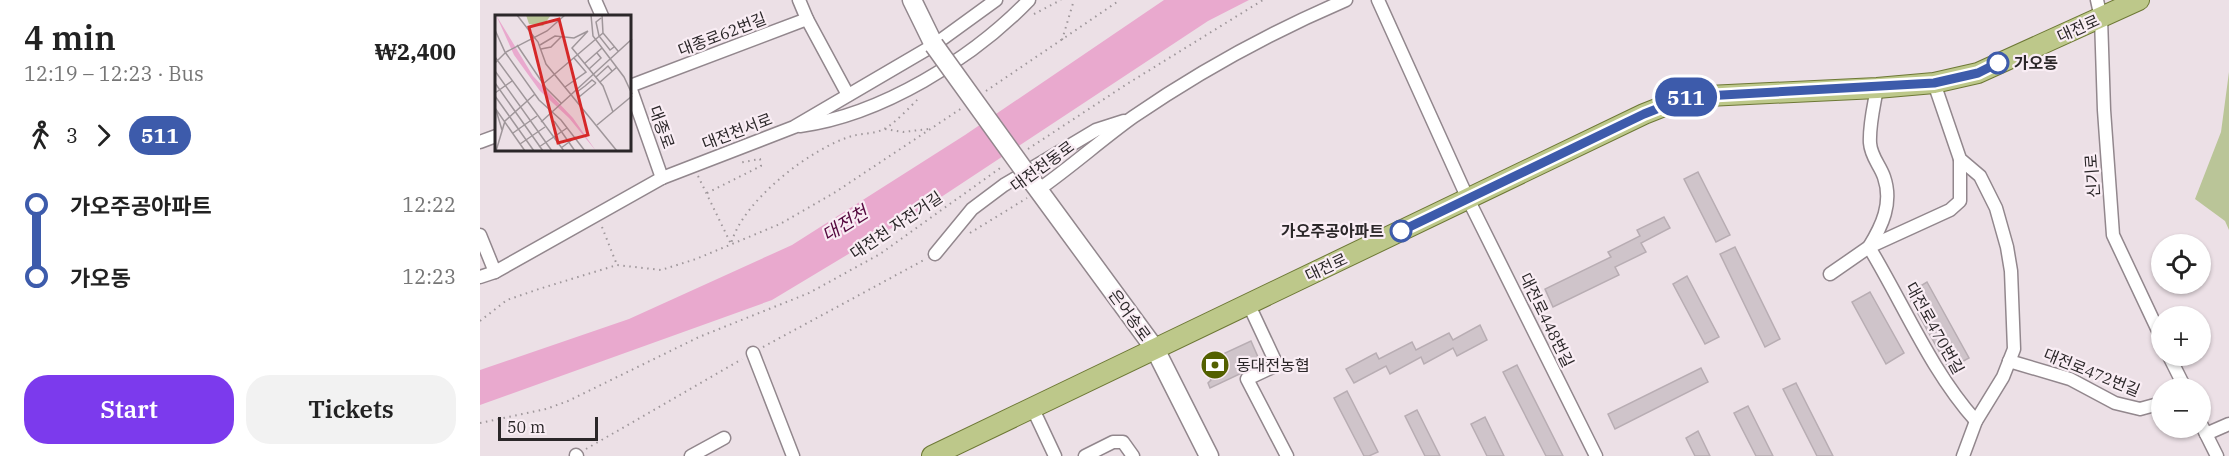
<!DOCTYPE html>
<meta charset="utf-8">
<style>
body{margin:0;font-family:"IBM Plex Serif","Noto Sans KR",serif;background:#f2f2f2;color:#222;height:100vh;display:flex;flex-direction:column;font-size:22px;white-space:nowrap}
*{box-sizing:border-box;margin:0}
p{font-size:20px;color:#767676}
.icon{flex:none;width:33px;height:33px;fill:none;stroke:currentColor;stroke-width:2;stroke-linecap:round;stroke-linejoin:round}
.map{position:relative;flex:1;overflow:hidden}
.side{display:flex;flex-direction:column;background:#fff;width:480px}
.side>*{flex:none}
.badge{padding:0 12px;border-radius:20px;font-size:21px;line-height:39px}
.tools{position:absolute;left:1671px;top:234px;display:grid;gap:12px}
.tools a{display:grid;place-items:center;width:60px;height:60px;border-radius:50%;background:#fff;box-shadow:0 2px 4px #0004;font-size:30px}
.scale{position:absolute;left:18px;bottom:15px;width:100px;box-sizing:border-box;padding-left:6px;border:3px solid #2b2729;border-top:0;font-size:16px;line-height:21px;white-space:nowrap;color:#2b2729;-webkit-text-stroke:4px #f9edf4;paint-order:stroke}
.map>.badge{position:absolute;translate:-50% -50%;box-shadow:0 0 0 3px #fff}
.legs{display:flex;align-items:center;gap:9px;height:66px;padding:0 24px;font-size:20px}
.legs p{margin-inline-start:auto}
.headline{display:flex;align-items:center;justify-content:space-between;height:102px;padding:0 24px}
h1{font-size:33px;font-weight:600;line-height:45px}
.action{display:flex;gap:12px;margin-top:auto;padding:12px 24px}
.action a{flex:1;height:69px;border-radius:24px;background:#7c3aed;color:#fff;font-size:24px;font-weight:600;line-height:69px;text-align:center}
.action a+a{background:#f2f2f2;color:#222}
ul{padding:0 24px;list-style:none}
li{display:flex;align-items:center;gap:21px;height:72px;font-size:22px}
li i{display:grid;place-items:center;width:9px;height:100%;margin:0 8px;background:currentColor}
li i::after{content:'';width:15px;height:15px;margin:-8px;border:4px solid;border-radius:50%;background:#fff}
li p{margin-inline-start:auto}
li:first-child i{background:linear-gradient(#0000 50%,currentColor 0)}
li:last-child i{background:linear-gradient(currentColor 50%,#0000 0)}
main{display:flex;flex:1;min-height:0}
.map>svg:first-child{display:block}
</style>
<main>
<section class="side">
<div class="headline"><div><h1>4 min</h1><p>12:19 – 12:23 · Bus</p></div><b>₩2,400</b></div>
<div class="legs"><svg class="icon" aria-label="walk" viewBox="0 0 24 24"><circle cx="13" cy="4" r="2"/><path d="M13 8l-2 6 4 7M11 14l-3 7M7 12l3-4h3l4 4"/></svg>3<svg class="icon" aria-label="forward" viewBox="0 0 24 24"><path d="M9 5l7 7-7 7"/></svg><b class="badge" style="background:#3d5bab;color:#fff">511</b></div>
<ul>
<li><i style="color:#3d5bab"></i><b>가오주공아파트</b><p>12:22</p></li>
<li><i style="color:#3d5bab"></i><b>가오동</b><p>12:23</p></li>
</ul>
<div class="action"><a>Start</a><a>Tickets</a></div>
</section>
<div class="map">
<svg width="1749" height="456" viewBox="0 0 1749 456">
<rect width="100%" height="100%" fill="#ece0e6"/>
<!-- green -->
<polygon fill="#bac598" points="1749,72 1749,230 1745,221 1715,199 1741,132"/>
<!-- water -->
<polygon fill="#e9a9ce" points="684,0 769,0 728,21 440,211 292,300 0,405 0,370 149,319 312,245 485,135"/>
<!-- building -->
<g fill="#cfc4ca" stroke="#b8adb3" stroke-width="1.5">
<polygon points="1218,172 1250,235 1236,242 1204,179"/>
<polygon points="1184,217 1190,228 1161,243 1166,252 1135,267 1139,275 1073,307 1065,289 1131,257 1128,252 1160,236 1157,230"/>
<polygon points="1255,247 1300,339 1285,347 1240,254"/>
<polygon points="1207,276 1239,337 1225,344 1193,284"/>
<polygon points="1447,282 1489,358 1469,369 1427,294"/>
<polygon points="1390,292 1424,353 1406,364 1372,302"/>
<polygon points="1000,325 1007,340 977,356 973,348 944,364 941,357 910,374 906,366 874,383 866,369 896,353 899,359 932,342 936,350 969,333 973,340"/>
<polygon points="771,341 781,364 730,388 728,383 731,380 726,369 730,360"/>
<polygon points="1037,365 1083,456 1066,456 1023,372"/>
<polygon points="1221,368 1228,382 1135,429 1128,414"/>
<polygon points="1316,383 1353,456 1337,456 1303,389"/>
<polygon points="867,391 898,452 889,456 884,456 854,398"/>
<polygon points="1268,406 1293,456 1276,456 1254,413"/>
<polygon points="937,410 960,456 945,456 925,416"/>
<polygon points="1005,417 1024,456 1007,456 991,424"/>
<polygon points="1218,431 1230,456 1215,456 1206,438"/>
</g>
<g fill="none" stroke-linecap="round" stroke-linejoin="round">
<!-- minor casing -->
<g stroke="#92878d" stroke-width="15">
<g id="minor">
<polyline points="115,0 122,16"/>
<polyline points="319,0 327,19 368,95"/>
<polyline points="898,0 988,199 1116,456"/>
<polyline points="1617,0 1621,18 1624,110 1633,235 1682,339"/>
<polyline points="1454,83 1480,159 1500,176 1516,208 1527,247 1531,271 1534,349 1523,377 1496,421 1483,456"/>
<polyline points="150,86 327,19"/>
<polyline points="150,87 182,178"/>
<path d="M1397 88C1394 106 1389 125 1390 143 1391 157 1400 165 1404 177 1413 203 1402 226 1389 247 1424 305 1451 371 1496 421"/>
<path d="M320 126C401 115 492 59 549 0"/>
<polyline points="0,142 16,136"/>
<path d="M558 190C591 167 621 140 653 117 720 71 791 32 866 0"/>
<polyline points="0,235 15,272"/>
<polyline points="455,254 492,209 524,185 616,130 644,121"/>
<polyline points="1350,274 1389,247 1470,210 1480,201 1480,159"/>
<polyline points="0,277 15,272 182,178 314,127 454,45 516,0"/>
<polyline points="768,303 797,365 767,379 807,456"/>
<polyline points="273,353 313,456"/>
<polyline points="1689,356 1705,388"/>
<polyline points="1529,361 1590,379 1635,403 1660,409 1682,403"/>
<polyline points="552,407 575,456"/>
<polyline points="1720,422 1737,456"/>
<polyline points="1726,434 1749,424"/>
<polyline points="96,455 97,456"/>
<polyline points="211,456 244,438"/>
<polyline points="605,456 633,442 643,442 653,456"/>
</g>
</g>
<!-- secondary casing -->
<g stroke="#92878d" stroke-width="21">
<g id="secondary">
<polyline points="432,0 454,45"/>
<polyline points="554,184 675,349 729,456"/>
</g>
</g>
<!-- primary casing -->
<g stroke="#6d7835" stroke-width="22">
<polyline id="primary" points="452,456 1164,114 1207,97 1397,88 1454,83 1498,73 1659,0"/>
</g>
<!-- path -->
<g stroke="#9f979b" stroke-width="2" stroke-dasharray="1.5 4.5" stroke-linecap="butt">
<polyline points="554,14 581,0"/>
<polyline points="582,40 594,0"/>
<polyline points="506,91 640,0"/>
<polyline points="405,129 423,132 448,129"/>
<polyline points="548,149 647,84 783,0"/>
<path d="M218 176 251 244C262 201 331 148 372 136 382 133 395 134 404 129 414 124 430 107 438 99"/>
<polyline points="227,193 281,166 280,159 258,163"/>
<polyline points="122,227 137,265"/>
<polyline points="490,233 547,198"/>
<polyline points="0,321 27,300 59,289 137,265 181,270 216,259 300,224 354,193 482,108"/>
<polyline points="283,347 444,260"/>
<polyline points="0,423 66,409 88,401 219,337 329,293 400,254 523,166"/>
<polyline points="106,449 262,359"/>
</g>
<!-- minor -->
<use href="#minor" stroke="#fff" stroke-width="12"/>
<!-- secondary -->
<use href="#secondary" stroke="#fff" stroke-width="18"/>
<!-- primary -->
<use href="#primary" stroke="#bdc88a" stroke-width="20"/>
<!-- secondary-bridge casing -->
<g stroke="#92878d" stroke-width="21" stroke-linecap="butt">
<polyline id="secondary-bridge" points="454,45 554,184"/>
</g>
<!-- secondary-bridge -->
<use href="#secondary-bridge" stroke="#fff" stroke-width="18"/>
</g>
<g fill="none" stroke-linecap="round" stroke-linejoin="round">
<!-- line-1 casing -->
<g stroke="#fff" stroke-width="14">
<polyline id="line-1" points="921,231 1164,114 1207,97 1454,83 1498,73 1518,63"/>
</g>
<!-- line-1 -->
<use href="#line-1" stroke="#3d5bab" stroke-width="9"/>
</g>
<!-- icons -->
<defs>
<g id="bank-disc" transform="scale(1.5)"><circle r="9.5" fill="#536000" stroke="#f9edf4"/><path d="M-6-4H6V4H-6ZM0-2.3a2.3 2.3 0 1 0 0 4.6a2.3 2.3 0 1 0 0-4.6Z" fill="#fff"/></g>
</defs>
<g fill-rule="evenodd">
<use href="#bank-disc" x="735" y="365"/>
</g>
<!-- markers -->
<g fill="#fff" stroke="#3d5bab" stroke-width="3">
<circle cx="1518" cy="63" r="10"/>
<circle cx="921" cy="231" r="10"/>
</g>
<g text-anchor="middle" stroke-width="4.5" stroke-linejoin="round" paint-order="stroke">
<!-- street labels -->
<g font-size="16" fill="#2b2729" stroke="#f9edf4">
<text transform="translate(1598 28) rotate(-24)" y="6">대전로</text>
<text transform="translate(242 34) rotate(-21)" y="6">대종로62번길</text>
<text transform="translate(182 127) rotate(70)" y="6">대종로</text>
<text transform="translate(257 131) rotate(-21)" y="6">대전천서로</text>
<text transform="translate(562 166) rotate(-36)" y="6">대전천동로</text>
<text transform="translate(1612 176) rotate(-94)" y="6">신기로</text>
<text transform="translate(416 225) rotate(-34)" y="6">대전천 자전거길</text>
<text transform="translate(846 267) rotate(-25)" y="6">대전로</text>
<text transform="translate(650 315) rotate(54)" y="6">은어송로</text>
<text transform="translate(1067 320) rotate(64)" y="6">대전로448번길</text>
<text transform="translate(1455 328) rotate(61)" y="6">대전로470번길</text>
<text transform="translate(1612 372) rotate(22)" y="6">대전로472번길</text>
</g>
<!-- stop labels -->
<g font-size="16" font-weight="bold" fill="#2b2729" stroke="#f9edf4" text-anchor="start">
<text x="1534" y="69">가오동</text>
<text x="904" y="237" text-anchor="end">가오주공아파트</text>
</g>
<!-- poi labels -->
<g font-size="16" fill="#2b2729" stroke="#f9edf4" text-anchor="start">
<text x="756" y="371">동대전농협</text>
</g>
<!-- water labels -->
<g font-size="18" font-style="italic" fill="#54083e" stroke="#f9edf4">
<text transform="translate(365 224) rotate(-32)" y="6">대전천</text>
</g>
</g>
<!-- overview -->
<g transform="translate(15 15)">
<rect width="136" height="136" fill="#ece0e6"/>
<path d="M31 0H56L48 11 34 9Z" fill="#bac598"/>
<path d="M1 0 38 61 78 103 101 136 74 103 45 76 19 40Z" fill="#e9a9ce"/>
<path fill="none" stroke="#9f969a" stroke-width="1.5" d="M22 0 43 27 51 49 122 136M96 0 98 21 129 62 137 79M107 0 108 18 123 36M106 3 101 7 104 21 115 35 119 32M0 15 10 37 44 85 66 105 90 136M93 16 77 33 108 71 118 97M22 30 51 73 66 88M45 30 60 21 79 23 93 16M46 34 56 32 66 22M0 42 69 136M0 48 11 37 52 16 70 0M89 49 107 33M94 54 106 43 102 38M0 56 57 136M101 62 113 51 117 56M105 67 122 52M0 68 48 136M48 69 108 18M70 72 91 57 79 43M0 78 17 66M0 81 39 136M84 81 82 77 90 71 97 65 101 68M84 82 101 68M0 93 30 136M1 95 7 115M59 106 80 136M46 107 137 24M102 110 137 81M18 118 42 101M25 129 50 112M44 132 72 113M66 133 81 122M1 136 10 106 40 79"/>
<path fill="#d62828" fill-opacity="0.15" stroke="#d62828" stroke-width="3" d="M64 4 93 120 63 128 34 12Z"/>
<rect width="136" height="136" fill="none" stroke="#2b2729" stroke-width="3"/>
</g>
</svg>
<div class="tools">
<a><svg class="icon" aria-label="locate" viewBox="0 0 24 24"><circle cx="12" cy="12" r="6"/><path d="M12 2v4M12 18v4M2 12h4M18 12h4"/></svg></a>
<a>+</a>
<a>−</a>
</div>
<div class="scale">50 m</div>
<b class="badge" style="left:1206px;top:97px;background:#3d5bab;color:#fff">511</b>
</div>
</main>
